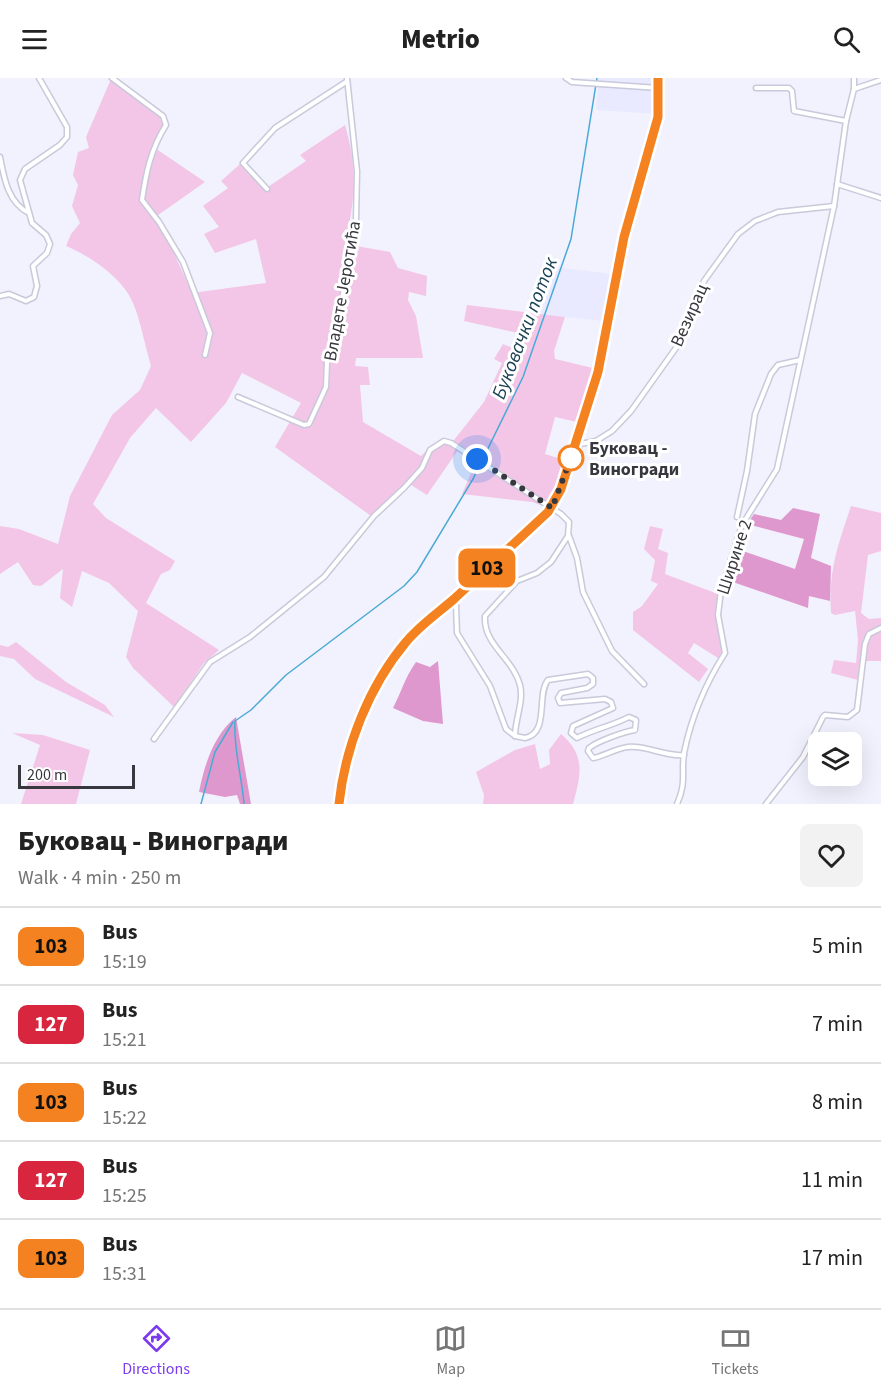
<!DOCTYPE html>
<meta charset="utf-8">
<style>
body{margin:0;font-family:"Source Sans 3",sans-serif;background:#f2f2f2;color:#222;height:100vh;display:flex;flex-direction:column;font-size:22px;white-space:nowrap}
*{box-sizing:border-box;margin:0}
p{font-size:20px;color:#767676}
.icon{flex:none;width:33px;height:33px;fill:none;stroke:currentColor;stroke-width:2;stroke-linecap:round;stroke-linejoin:round}
.map{position:relative;height:726px;overflow:hidden}
.drawer{display:flex;flex-direction:column;background:#fff;flex:1}
.drawer>*{flex:none}
.badge{padding:0 12px;border-radius:9px;font-size:21px;line-height:39px}
.controls{position:absolute;left:808px;top:654px;display:grid;gap:12px}
.controls a{display:grid;place-items:center;width:54px;height:54px;border-radius:9px;background:#fff;box-shadow:0 6px 24px #0002;font-size:30px}
.scale{position:absolute;left:18px;bottom:15px;width:117px;box-sizing:border-box;padding-left:6px;border:3px solid #37373e;border-top:0;font-size:16px;line-height:21px;white-space:nowrap;color:#37373e;-webkit-text-stroke:4px #fff;paint-order:stroke}
.you{position:absolute;width:30px;height:30px;margin:-15px;border:4px solid #fff;border-radius:50%;background:#1a73e8;box-shadow:0 0 0 9px #1a73e833}
.map>.badge{position:absolute;translate:-50% -50%;box-shadow:0 0 0 3px #fff}
.round{display:grid;place-items:center;flex:none;width:63px;height:63px;border-radius:9px;background:#f2f2f2}
.head{display:flex;align-items:center;justify-content:space-between;height:102px;padding:0 18px}
h1{font-size:28px;font-weight:800;line-height:45px}
ul{padding:0;list-style:none}
li{display:flex;align-items:center;gap:18px;height:78px;padding:0 18px;border-top:2px solid #e0e0e0}
li div{flex:1}
li b{display:block;font-size:22px}
li em{font-style:normal}
li .badge{min-width:66px;font-weight:700;text-align:center}
header{display:flex;justify-content:space-between;align-items:center;height:78px;padding:0 18px;background:#fff;font-size:27px;font-weight:800}
.tab-bar{display:flex;justify-content:space-around;align-items:center;height:84px;border-top:2px solid #e0e0e0;background:#fff;font-size:16px;color:#767676}
.tab-bar a{display:grid;justify-items:center;gap:3px}
.tab-bar .on{color:#7c3aed}
.map>svg:first-child{display:block}
</style>
<header><svg class="icon" aria-label="menu" viewBox="0 0 24 24"><path d="M4 6h16M4 12h16M4 18h16"/></svg>Metrio<svg class="icon" aria-label="search" viewBox="0 0 24 24"><circle cx="10" cy="10" r="6"/><path d="M15 15l6 6"/></svg></header>
<div class="map">
<svg width="881" height="726" viewBox="0 0 881 726">
<rect width="100%" height="100%" fill="#f1f2fd"/>
<!-- built -->
<g fill="#e9eaff">
<polygon points="598,0 656,0 656,9 613,6 598,3"/>
<polygon points="598,7 656,11 656,36 596,32"/>
<polygon points="540,187 611,196 604,243 537,236"/>
</g>
<!-- green -->
<g fill="#f3c6e7">
<path d="M111 1 168 42 152 68 205 104 154 140 168 162 192 215 266 205 256 161 215 175 204 156 219 149 203 128 228 110 221 103 240 86 265 111 306 83 300 77 345 47C358 91 355 122 345 166L390 174 398 190 427 198 426 218 409 214 408 222 416 238 423 280H356L355 288 368 289 370 307H360L363 344 421 378 430 369 443 364 450 367 484 324 502 285 494 281 503 266 515 271 523 256 464 243 467 227 565 239 554 273 555 281 593 290 577 344 555 339 545 376 567 383 556 414 546 429 532 424 462 416 474 388 458 372 427 417 408 405 371 438 275 369 301 325 242 295 226 325 191 364 156 330 130 360 93 426 106 440 175 483 170 492 161 496 146 525 219 572 204 585 174 629 133 590 126 579 138 533 109 505 82 493 72 529 60 520 63 491 41 508 33 507 18 484 0 496V448L19 451 58 466 70 418 112 337 140 312 151 288C145 268 141 244 133 225 123 200 90 178 66 168L71 156 80 145 72 128 78 107 73 97 78 74 89 70 86 59Z"/>
<path d="M851 428 881 435V473L868 477 861 535 869 541 881 540V583H860L858 602 831 595 834 582 856 585 858 562 855 533 835 537 831 535C828 493 838 467 851 428Z"/>
<polygon points="650,448 663,451 658,471 668,475 665,496 718,516 716,538 724,570 718,580 694,565 688,575 708,591 699,604 633,552 633,534 642,528 658,506 651,503 655,482 644,471"/>
<polygon points="16,564 66,604 105,627 114,639 35,601 14,581 0,578 0,567 8,569"/>
<polygon points="12,655 43,657 90,672 76,726 21,726 40,667"/>
<path d="M561 656C586 677 581 697 573 726H483L484 717 476 694 515 672 535 666 540 691 550 686 549 672Z"/>
</g>
<!-- forest -->
<g fill="#df98ce">
<polygon points="793,430 820,436 811,480 831,488 830,523 809,518 808,530 727,502 737,471 795,491 804,461 747,446 754,436 781,442"/>
<path d="M438 583 443 646 423 643 393 630C402 613 404 601 416 584L430 589Z"/>
<path d="M236 639 251 726H240L237 717 225 719 199 714C204 688 214 656 236 639Z"/>
</g>
<g fill="none" stroke-linecap="round" stroke-linejoin="round">
<!-- stream -->
<g stroke="#4aa9d5" stroke-width="1.5">
<polyline points="201,726 215,674 233,644"/>
<path d="M244 726C242 698 233 670 235 643L251 632 286 597 404 508 417 494 473 401 523 299 571 161 597 0"/>
</g>
<!-- street casing -->
<g stroke="#c8c9da" stroke-width="7">
<g id="street">
<path d="M112 0 163 38 166 47C151 71 146 94 142 122L159 144 183 184 210 255 205 277"/>
<polyline points="566,0 572,4 658,10"/>
<polyline points="854,0 854,11"/>
<polyline points="846,43 854,11 881,2"/>
<path d="M0 79C4 100 8 125 29 135"/>
<polyline points="837,106 881,120"/>
<polyline points="267,111 243,85 275,50 346,4"/>
<polyline points="0,218 9,216 26,223 34,219 37,208 33,188 47,175 50,166 46,157 32,145 20,102 25,91 60,67 67,59 67,49 39,0"/>
<polyline points="238,319 304,347 309,346 326,309 327,284 335,261 356,143 357,93 347,0"/>
<polyline points="575,367 596,363 612,353 631,333 683,260 700,222 704,203 738,156 755,143 778,134 834,128"/>
<polyline points="737,439 747,393 755,336 771,296 778,287 800,282"/>
<polyline points="569,458 577,480 583,514 612,573 644,606"/>
<path d="M452 522 456 527 457 555 490 608 506 651 515 658 525 660C550 655 536 616 548 602L588 596 593 600V606L587 610 561 615 558 620 560 625 605 621 611 624 613 630 573 648 571 655 577 660C594 651 612 648 629 639L636 642 635 652C623 654 598 663 589 670L588 673 593 680C599 680 617 670 628 669 647 667 665 679 684 677"/>
<path d="M154 661 210 584 250 559 324 499 374 438 404 410 422 390 430 372 444 363 451 365 561 436 569 444 568 458 551 484 537 495 517 503 485 538C483 567 513 580 520 607 524 624 515 641 515 658"/>
<path d="M677 726C687 703 681 696 684 675 691 640 706 605 725 575L718 537 721 512 742 447 777 391 834 128 846 43 794 33 792 13 789 10H756"/>
<polyline points="766,726 803,679 823,639 825,637 848,639 857,632 865,566 869,556 881,550"/>
</g>
</g>
<!-- secondary casing -->
<g stroke="#c8c9da" stroke-width="9">
<path id="secondary" d="M339 726C345 670 368 611 403 567 418 549 437 536 454 521 485 492 516 463 548 434L558 419 605 267 624 159 658 39V0"/>
</g>
<!-- street -->
<use href="#street" stroke="#fff" stroke-width="4"/>
<!-- secondary -->
<use href="#secondary" stroke="#ccdffa" stroke-width="6"/>
</g>
<g fill="none" stroke-linecap="round" stroke-linejoin="round">
<!-- line casing -->
<g stroke="#fff" stroke-width="14">
<path id="line" d="M339 726C345 669 369 608 406 564 420 547 438 535 454 521 485 492 517 463 548 434L561 411 598 294 624 159 658 39V0"/>
</g>
<!-- line -->
<use href="#line" stroke="#f58220" stroke-width="9"/>
<!-- walk -->
<polyline stroke="#37373e" stroke-width="6" stroke-dasharray="0 10.8" points="477,381 552,430 571,380"/>
</g>
<!-- markers -->
<circle fill="#fff" stroke="#f58220" stroke-width="3" cx="571" cy="380" r="12"/>
<g text-anchor="middle" stroke-width="6" stroke-linejoin="round" paint-order="stroke">
<!-- street labels -->
<g font-size="18" fill="#37373e" stroke="#fff">
<text transform="translate(342 213) rotate(-80)" y="6">Владете Јеротића</text>
<text transform="translate(689 237) rotate(-66)" y="6">Везирац</text>
<text transform="translate(734 479) rotate(-72)" y="6">Ширине 2</text>
</g>
<!-- stop labels -->
<g font-size="18" font-weight="bold" fill="#37373e" stroke="#fff" text-anchor="start">
<text x="589" y="376">Буковац -<tspan x="589" dy="21">Виногради</tspan></text>
</g>
<!-- water labels -->
<g font-size="20" font-style="italic" fill="#1a4356" stroke="#fff">
<text transform="translate(524 250) rotate(-69)" y="7">Буковачки поток</text>
</g>
</g>
</svg>
<div class="controls">
<a><svg class="icon" aria-label="layers" viewBox="0 0 24 24"><path d="M12 4l9 5-9 5-9-5zM3 14l9 5 9-5"/></svg></a>
</div>
<div class="scale">200 m</div>
<div class="you" style="left:477px;top:381px"></div>
<b class="badge" style="left:487px;top:490px;background:#f58220;color:#111">103</b>
</div>
<section class="drawer">
<div class="head"><div><h1>Буковац - Виногради</h1><p>Walk · 4 min · 250 m</p></div><a class="round"><svg class="icon" aria-label="heart" viewBox="0 0 24 24"><path d="M12 20l-8-8c-3-5 5-10 8-4 3-6 11-1 8 4z"/></svg></a></div>
<ul>
<li><span class="badge" style="background:#f58220;color:#111">103</span><div><b>Bus</b><p>15:19</p></div><em>5 min</em></li>
<li><span class="badge" style="background:#d7263d;color:#fff">127</span><div><b>Bus</b><p>15:21</p></div><em>7 min</em></li>
<li><span class="badge" style="background:#f58220;color:#111">103</span><div><b>Bus</b><p>15:22</p></div><em>8 min</em></li>
<li><span class="badge" style="background:#d7263d;color:#fff">127</span><div><b>Bus</b><p>15:25</p></div><em>11 min</em></li>
<li><span class="badge" style="background:#f58220;color:#111">103</span><div><b>Bus</b><p>15:31</p></div><em>17 min</em></li>
</ul>
</section>
<nav class="tab-bar">
<a class="on"><svg class="icon" aria-label="directions" viewBox="0 0 24 24"><path d="M12 3l9 9-9 9-9-9zM9 14v-3h6M13 9l2 2-2 2"/></svg>Directions</a>
<a><svg class="icon" aria-label="map" viewBox="0 0 24 24"><path d="M3 6l6-2 6 2 6-2v14l-6 2-6-2-6 2zM9 4v14M15 6v14"/></svg>Map</a>
<a><svg class="icon" aria-label="tickets" viewBox="0 0 24 24"><path d="M3 7h18v10H3zM15 7v10"/></svg>Tickets</a>
</nav>
